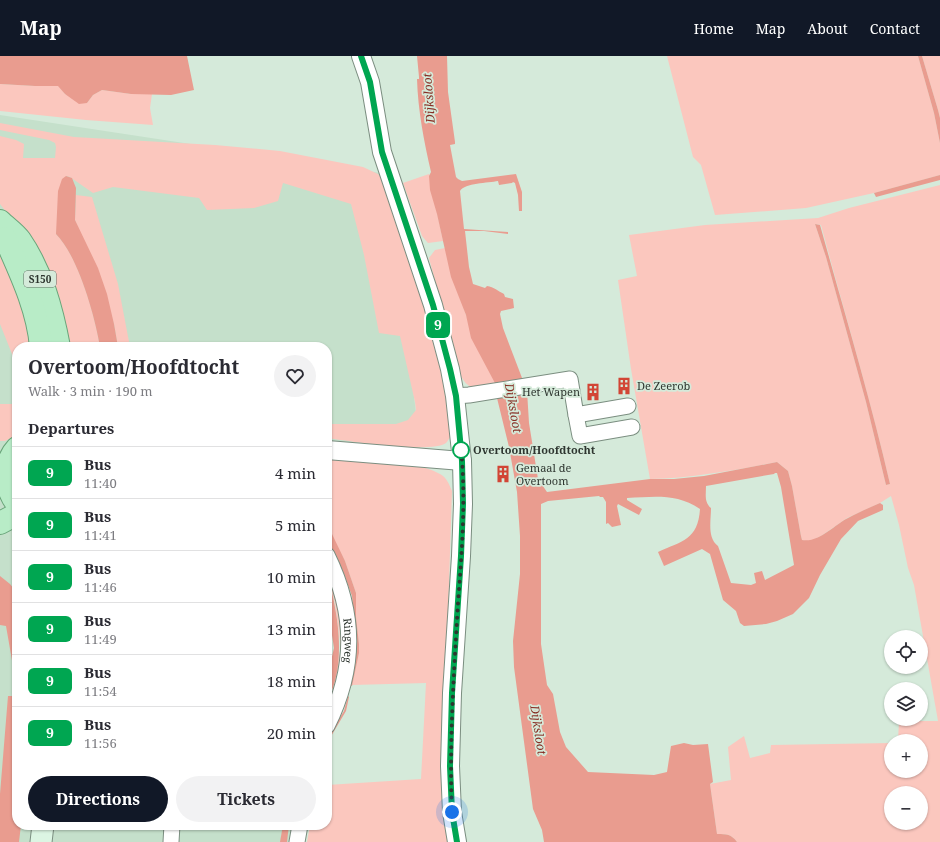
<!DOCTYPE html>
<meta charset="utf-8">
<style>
body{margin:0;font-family:"Noto Serif",serif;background:#f2f2f3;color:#2b2b33;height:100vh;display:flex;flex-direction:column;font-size:15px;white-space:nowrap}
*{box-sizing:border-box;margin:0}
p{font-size:13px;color:#7c7c81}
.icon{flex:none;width:22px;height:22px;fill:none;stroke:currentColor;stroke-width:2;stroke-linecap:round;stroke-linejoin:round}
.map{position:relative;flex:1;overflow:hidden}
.drawer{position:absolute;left:12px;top:286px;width:320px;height:488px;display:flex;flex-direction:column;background:#fff;border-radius:16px;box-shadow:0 1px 3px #0004}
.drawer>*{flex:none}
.badge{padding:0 8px;border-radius:6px;font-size:14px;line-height:26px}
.buttons{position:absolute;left:884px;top:574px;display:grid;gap:8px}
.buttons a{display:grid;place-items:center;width:44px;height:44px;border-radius:50%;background:#fff;box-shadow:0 1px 3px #0004;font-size:20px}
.you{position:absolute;width:20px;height:20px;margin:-10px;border:3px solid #fff;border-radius:50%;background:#1a73e8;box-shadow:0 0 0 6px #1a73e833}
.map>.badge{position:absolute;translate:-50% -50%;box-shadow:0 0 0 2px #fff}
h2{padding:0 16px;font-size:15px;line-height:36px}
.round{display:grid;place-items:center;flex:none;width:42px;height:42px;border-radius:21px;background:#f2f2f3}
.headline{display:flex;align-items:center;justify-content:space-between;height:68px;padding:0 16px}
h1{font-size:19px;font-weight:700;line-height:30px}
.cta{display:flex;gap:8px;margin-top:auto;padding:8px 16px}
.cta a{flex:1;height:46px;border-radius:24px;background:#111827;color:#fff;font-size:16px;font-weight:700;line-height:46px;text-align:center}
.cta a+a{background:#f2f2f3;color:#2b2b33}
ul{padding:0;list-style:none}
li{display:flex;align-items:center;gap:12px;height:52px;padding:0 16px;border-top:1px solid #e1e1e2}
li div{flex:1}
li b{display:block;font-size:15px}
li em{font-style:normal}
li .badge{min-width:44px;font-weight:700;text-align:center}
header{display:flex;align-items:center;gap:24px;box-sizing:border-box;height:56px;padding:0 20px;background:#111827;color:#fff}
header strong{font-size:19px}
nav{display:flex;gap:22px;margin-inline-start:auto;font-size:14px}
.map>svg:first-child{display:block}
</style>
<header>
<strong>Map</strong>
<nav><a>Home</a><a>Map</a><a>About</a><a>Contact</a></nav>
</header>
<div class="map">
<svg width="940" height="786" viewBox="0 0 940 786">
<rect width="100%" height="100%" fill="#d5eada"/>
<!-- built -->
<polygon fill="#c5e0cb" points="0,59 387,118 424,423 327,412 327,291 17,291 17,769 296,769 293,786 0,786"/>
<!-- green -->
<g fill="#fbc7be" fill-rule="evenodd">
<polygon points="667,0 918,0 934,57 940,87 940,119 874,137 806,152 715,159 701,109 693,101"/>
<polygon points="922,0 940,0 940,62 938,54"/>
<polygon points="0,28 35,30 59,30 65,38 87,47 93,39 102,34 131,38 152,38 150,52 153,69 86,64 0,55"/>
<path d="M0 67 74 81 215 89 280 95 363 111 378 118 388 129 429 254 454 373C452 377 449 384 446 387 432 398 348 385 327 382V368H396L408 364 416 354 415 346 400 280 379 277 364 199 351 148 283 127 278 145 254 152 207 154 199 142 113 131 93 137 70 121 66 120 56 178C78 200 95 259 100 291H63L25 180 0 148V80L16 84 24 88 23 102H55L56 91 55 87 49 84 0 74Z"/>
<polygon points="429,118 443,185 428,187 422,180 403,127"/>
<path d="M940 129V786H737C731 778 727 778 717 778L710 728 731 724 728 691 744 680 750 702 770 697 771 689 891 687V715H921V685H898L899 665H938L914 529 908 512 899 469 891 440 880 447 847 462 821 480 809 486 802 484 801 480 792 430 788 415 777 406C735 414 693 422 650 423L631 313 618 224 637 220 629 179 705 169 818 162 849 152ZM815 168 821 169C844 255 870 341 890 428L886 429 866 346 826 201ZM891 737H921V767H891Z"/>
<polygon points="76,139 92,141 118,228 130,291 118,291 114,268 75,164"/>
<polygon points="0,184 16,219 33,291 17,291 17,324 12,298 0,268"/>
<path d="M445 192 466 259 496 329C477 334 468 336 459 316L429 202 435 194Z"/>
<polygon points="17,325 17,379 5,385 0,385 0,348 12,348"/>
<path d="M327 403C346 404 364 406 383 407 401 409 423 408 440 418 447 422 449 428 452 435L442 744 448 786H307L310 769H327V729L421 723 426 627 352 629 359 597V588L356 561V537L345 505 327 471Z"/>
<polygon points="327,507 334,521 346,597 327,659 327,647 333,635 340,595 340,584 335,547 330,529 327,522"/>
</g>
<!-- water -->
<g fill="#e99c8f" fill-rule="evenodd">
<polygon points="0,0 187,0 194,34 171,39 131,38 102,34 93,39 87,47 79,48 65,38 58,30 35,30 0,28"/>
<path d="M417 0H447L448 36 455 86V88L450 89 456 121 458 123 462 125 516 118 522 136V155H519L518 139 515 127 513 126 512 127 499 129 498 125C488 127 465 127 460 135L464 173 508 176V178L484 175H465L469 211 473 228 485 232 487 230C494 231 498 235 504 238L505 241 513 243 514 252 501 255 500 258 503 272 527 335 529 367 538 423 547 436 650 423H674L704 420 777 406 788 415 792 430 801 480 802 484C819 487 834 469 848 462 859 456 869 452 880 447L883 449V454L858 465 841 483 820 519 809 542 793 558 777 565 766 568 744 570 740 567 736 555 723 544 710 498 702 493 664 510 658 496C682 485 698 484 700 453 676 437 654 441 627 442V444L642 453 639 459 618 448 617 450 621 469 612 471 608 467 606 468V446L603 441H600L599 440 548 445 541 448V588L547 629 553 638 560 676 566 691 588 716 654 719 667 716 671 690 684 687 693 689 708 688 713 726 710 728 717 778C727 778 731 778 737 786H544L542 774 533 753 514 611 513 585 520 518V480L517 436 509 391 497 342 496 329 471 282 466 259 451 221 437 158 430 134 429 120 431 116C424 85 418 55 417 23H419V21ZM775 417H777L781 431 794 509 765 524 762 515 754 517 756 527 751 529 731 527 718 490C707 482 711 465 711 452 704 446 706 438 706 430L774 418Z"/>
<polygon points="918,0 922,0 938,54 940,62 940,87 934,57"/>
<polygon points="940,119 940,124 876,141 874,137"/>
<path d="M66 120 72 122 76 132 75 164 98 212 107 238 114 268 118 291H100C95 260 78 200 56 178L58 135 62 123Z"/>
<path d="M815 168 820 169C844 255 870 341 890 428L886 429 866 346 826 201Z"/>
<polygon points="327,471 332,478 345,505 356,537 356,561 359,588 359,597 352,630 349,629 356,587 352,540 342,513 327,483"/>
<polygon points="0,520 10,528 17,537 17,633 6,570 0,569"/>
<path d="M327 522C332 533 334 545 336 557 341 588 341 618 327 647V622L334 592 327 547Z"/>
<polygon points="8,640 17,640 17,769 21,769 19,786 0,786 0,738"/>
<polygon points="348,640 349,641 346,655 327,687 327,682 344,655"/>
<polygon points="283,769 289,769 287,786 280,786"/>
</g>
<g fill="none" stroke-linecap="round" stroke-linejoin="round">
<!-- minor casing -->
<g stroke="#7b8e80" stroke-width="17">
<g id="minor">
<polyline points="455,340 469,339 570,323 576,359 628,350"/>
<polyline points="576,359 580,380 632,371"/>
<path id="s1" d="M327 499C356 558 356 612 327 670"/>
<polyline points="171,786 172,769"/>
<polyline points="297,786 300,769"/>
</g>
</g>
<!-- tertiary casing -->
<g stroke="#7b8e80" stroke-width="20">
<g id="tertiary">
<polyline points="361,0 370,26 382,96 433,249 450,313 455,340 462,405 463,448 461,500 452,637 450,710 452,756 457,786"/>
<polyline points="327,394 462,405"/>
</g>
</g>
<!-- secondary casing -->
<g stroke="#7b8e80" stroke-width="23">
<polyline id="secondary" points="41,786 43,769"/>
</g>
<!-- primary casing -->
<g stroke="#69a479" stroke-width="24">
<g id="primary">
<path d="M0 165C6 171 15 177 20 184 42 216 52 254 59 291"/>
<path d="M5 182C20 216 38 253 41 291"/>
<path d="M17 392C3 407 5 433 17 448"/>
<polyline points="0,467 17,458"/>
</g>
</g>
<!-- minor -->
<use href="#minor" stroke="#fff" stroke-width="15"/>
<!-- tertiary -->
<use href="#tertiary" stroke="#fff" stroke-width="18"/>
<!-- secondary -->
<use href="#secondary" stroke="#dcf5e3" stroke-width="21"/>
<!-- primary -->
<use href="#primary" stroke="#b8ecc7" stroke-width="22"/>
</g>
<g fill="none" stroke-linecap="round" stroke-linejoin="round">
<!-- line casing -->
<g stroke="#fff" stroke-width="9">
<polyline id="line" points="361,0 370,26 382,96 433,249 450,313 456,340 462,405 463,448 461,500 452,637 450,710 452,756 457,786"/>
</g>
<!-- line -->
<use href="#line" stroke="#00a651" stroke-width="6"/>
<!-- walk -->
<path stroke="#2e3630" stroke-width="4" stroke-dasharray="0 7.2" d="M452 756C449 686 454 617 458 547 462 495 466 443 461 392V394"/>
</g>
<!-- icons -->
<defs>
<g id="building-bare" transform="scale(1.38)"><path d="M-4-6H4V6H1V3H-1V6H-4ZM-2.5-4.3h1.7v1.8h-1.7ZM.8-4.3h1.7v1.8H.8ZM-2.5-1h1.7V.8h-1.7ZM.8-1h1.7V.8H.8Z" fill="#d24535" stroke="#d5eada" stroke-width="2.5" paint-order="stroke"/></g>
</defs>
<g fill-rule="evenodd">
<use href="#building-bare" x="624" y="330"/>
<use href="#building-bare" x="593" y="336"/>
<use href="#building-bare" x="503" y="418"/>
</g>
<!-- markers -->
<circle fill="#fff" stroke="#00a651" stroke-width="2" cx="461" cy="394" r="8"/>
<g text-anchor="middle" stroke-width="3.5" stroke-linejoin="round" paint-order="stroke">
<!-- shield labels -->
<rect fill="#d5eada" stroke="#606c63" stroke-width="1" x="24" y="215" width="32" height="16" rx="3"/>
<g font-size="10" font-weight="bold" fill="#2e3630">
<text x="40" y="227">S150</text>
</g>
<!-- poi labels -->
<g font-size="11" fill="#2e3630" stroke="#d5eada" text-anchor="start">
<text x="637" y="334">De Zeerob</text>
<text x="580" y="340" text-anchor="end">Het Wapen</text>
<text x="516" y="416">Gemaal de<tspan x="516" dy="13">Overtoom</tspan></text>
</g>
<!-- stop labels -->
<g font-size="11" font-weight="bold" fill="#2e3630" stroke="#d5eada" text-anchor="start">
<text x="473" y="398">Overtoom/Hoofdtocht</text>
</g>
<!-- street labels -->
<g font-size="11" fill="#2e3630" stroke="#d5eada">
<text dy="4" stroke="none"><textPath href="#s1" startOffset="89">Ringweg</textPath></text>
</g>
<!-- water labels -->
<g font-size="12" font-style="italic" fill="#872e24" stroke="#d5eada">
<text transform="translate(429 42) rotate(-94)" y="4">Dijksloot</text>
<text transform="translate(513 352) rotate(80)" y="4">Dijksloot</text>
<text transform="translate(538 674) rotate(81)" y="4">Dijksloot</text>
</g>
</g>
</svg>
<div class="buttons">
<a><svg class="icon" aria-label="locate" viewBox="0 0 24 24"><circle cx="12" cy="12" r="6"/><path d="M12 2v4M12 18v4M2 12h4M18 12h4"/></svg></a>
<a><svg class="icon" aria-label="layers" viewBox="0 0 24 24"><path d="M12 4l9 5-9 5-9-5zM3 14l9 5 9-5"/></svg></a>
<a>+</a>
<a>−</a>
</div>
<div class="you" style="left:452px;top:756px"></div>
<b class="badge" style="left:438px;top:269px;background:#00a651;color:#fff">9</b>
<section class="drawer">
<div class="headline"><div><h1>Overtoom/Hoofdtocht</h1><p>Walk · 3 min · 190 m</p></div><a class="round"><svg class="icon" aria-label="heart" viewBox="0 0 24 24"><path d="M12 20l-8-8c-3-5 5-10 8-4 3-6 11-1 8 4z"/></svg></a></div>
<h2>Departures</h2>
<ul>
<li><span class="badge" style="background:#00a651;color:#fff">9</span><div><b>Bus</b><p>11:40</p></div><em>4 min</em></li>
<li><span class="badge" style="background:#00a651;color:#fff">9</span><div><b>Bus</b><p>11:41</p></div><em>5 min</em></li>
<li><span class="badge" style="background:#00a651;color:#fff">9</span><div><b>Bus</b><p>11:46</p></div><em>10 min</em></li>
<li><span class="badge" style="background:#00a651;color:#fff">9</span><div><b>Bus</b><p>11:49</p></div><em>13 min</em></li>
<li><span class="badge" style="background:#00a651;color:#fff">9</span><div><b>Bus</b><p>11:54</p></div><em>18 min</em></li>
<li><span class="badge" style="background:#00a651;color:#fff">9</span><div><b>Bus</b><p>11:56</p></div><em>20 min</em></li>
</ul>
<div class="cta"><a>Directions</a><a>Tickets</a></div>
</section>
</div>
